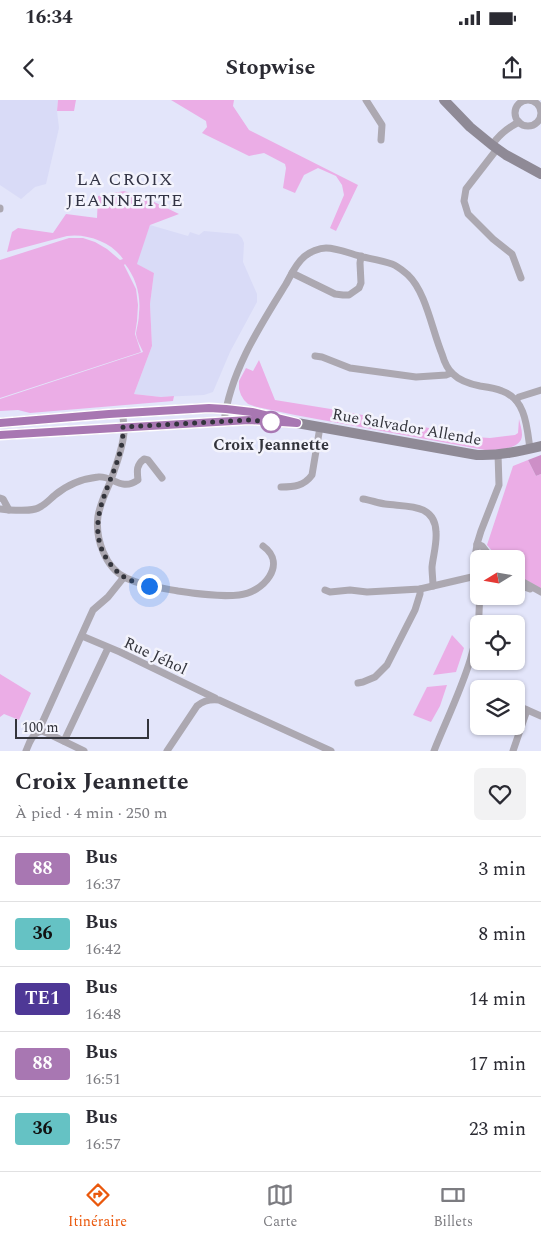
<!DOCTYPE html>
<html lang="fr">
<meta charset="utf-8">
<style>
body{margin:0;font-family:Spectral,serif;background:#f2f2f3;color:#2b2b33;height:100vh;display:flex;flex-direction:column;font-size:19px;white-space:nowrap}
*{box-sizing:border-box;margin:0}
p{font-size:16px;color:#7c7c81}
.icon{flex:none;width:28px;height:28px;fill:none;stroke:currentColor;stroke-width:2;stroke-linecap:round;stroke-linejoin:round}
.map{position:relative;height:651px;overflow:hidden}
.side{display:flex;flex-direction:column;background:#fff;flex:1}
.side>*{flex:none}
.badge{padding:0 10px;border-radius:4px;font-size:18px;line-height:32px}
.needle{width:32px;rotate:259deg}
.fabs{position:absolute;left:470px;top:450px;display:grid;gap:10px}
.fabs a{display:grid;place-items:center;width:55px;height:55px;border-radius:8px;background:#fff;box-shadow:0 1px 4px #0004;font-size:25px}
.scale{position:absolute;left:15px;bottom:12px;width:134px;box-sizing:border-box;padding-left:5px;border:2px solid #33343c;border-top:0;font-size:14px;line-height:18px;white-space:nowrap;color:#33343c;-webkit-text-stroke:4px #f3f3fc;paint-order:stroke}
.you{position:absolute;width:25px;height:25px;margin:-12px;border:4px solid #fff;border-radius:50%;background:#1a73e8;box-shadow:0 0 0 8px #1a73e833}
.map>.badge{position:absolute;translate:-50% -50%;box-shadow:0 0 0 2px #fff}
.round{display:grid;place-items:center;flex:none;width:52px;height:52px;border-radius:8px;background:#f2f2f3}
.summary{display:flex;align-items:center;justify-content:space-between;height:85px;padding:0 15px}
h1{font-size:24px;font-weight:700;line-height:38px}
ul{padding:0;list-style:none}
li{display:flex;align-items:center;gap:15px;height:65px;padding:0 15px;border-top:1px solid #e1e1e2}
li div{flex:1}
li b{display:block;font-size:19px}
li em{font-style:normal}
li .badge{min-width:55px;font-weight:700;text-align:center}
.status{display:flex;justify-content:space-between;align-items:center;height:35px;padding:0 25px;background:#fff;direction:ltr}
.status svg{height:14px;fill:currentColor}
header{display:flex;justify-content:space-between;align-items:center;height:65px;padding:0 15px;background:#fff;font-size:22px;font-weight:700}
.dock{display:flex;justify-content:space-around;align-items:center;height:70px;border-top:1px solid #e1e1e2;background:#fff;font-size:14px;color:#7c7c81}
.dock a{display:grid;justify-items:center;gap:2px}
.dock .active{color:#ea580c}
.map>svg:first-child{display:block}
</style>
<div class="status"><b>16:34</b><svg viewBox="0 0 49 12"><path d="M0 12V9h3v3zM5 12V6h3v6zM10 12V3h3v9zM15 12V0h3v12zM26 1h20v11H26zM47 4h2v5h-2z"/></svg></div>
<header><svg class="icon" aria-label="back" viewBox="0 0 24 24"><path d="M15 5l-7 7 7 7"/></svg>Stopwise<svg class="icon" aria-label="share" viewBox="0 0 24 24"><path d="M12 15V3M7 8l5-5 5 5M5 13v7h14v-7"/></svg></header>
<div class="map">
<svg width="541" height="651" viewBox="0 0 541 651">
<rect width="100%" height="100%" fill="#e3e5fa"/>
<!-- built -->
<g fill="#d9dbf7">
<polygon points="0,0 58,0 57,11 59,28 46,84 35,87 21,99 0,85"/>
<polygon points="150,125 188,136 190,132 199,135 204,131 238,134 242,138 244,143 243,162 257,194 257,202 230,252 213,292 204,295 161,297 134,294 152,246 150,204 154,173 136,164"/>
</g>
<!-- green -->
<g fill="#ebade6">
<polygon points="58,0 76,0 74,11 57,11"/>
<polygon points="171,0 234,0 233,6 249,30 358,85 336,131 330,128 344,95 342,85 336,76 318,68 304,75 295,93 283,88 286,68 285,64 264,53 249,56 202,33 207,27 206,21"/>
<path d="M124 91 148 99 179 114 150 125 137 164 154 173 150 204 152 246 134 294 161 297 174 296 173 301 30 313 18 310 0 311V299L143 252C141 247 136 239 136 233 137 227 139 220 139 213 141 195 136 178 125 164L124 165 136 189 138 205 137 221 135 234 141 252 0 298V160L69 138H83L95 142 107 149 120 160 123 159C112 142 86 133 67 136L7 152 12 132 18 128 53 133 66 114 97 118 98 96Z"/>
<path d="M259 260 275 300 337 310 475 337 490 338 515 335 518 333 519 319C520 324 522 329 522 335 522 350 496 350 485 350L295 315 257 307 248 304 244 300 241 295 239 289V281L246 268 253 271Z"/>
<polygon points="528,360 536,376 541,374 541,489 516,474 516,459 499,459 487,445 513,366"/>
<polygon points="452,535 464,548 456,572 433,575"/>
<polygon points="0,574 31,593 19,620 4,614 0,617"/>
<polygon points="447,585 440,606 431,622 413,615 427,587"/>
</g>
<!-- forest -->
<polygon fill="#cd8fc7" points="541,355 541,374 536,376 528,360"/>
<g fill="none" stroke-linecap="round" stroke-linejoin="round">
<!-- street -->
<g stroke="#aca8b1" stroke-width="7">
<polyline points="366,0 382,25 381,40"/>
<circle cx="528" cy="13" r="13"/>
<path d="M492 45C499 35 507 28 519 22"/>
<polyline points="497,49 466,89 464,101 468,114 493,139 512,154 521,178"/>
<polyline points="0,108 0,109"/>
<polyline points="292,173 335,194 343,195 349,195 359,188 361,183 360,163 361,156"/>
<polyline points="315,256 322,257 350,268 416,277 446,275 451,273"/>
<polyline points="516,300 519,297 541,290"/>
<path d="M123 313C123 320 124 326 124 332 123 348 116 365 111 380 106 392 100 404 98 416 95 438 105 468 126 478 143 486 161 488 178 491 198 494 219 497 239 495 263 493 288 464 263 446"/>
<path d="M224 322C230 272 260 226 286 184 291 175 296 163 305 156 310 152 319 148 326 148 338 148 351 154 363 157 372 159 383 161 392 164 398 166 403 171 408 175 426 192 432 230 442 254 444 261 447 269 453 274 460 281 470 284 480 286 487 287 495 288 502 291 526 299 527 328 530 349"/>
<path d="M281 387C294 387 304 386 312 375L320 327"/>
<polyline points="0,398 3,399 9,410 0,409"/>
<path d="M363 399C370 400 378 403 385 404 407 407 435 403 436 432 437 444 433 456 432 467 432 473 433 480 433 486"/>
<path d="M9 410C19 410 32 412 40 407 46 404 50 399 55 395 68 384 81 379 98 377 112 375 121 392 138 380 137 371 136 365 144 359L148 360 162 378"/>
<polyline points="477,444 482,446 492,459"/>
<polyline points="516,478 541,492"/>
<polyline points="516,484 530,489"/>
<polyline points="325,490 330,492 350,490 367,492 420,489 476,476"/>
<polyline points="479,492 474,464 475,458 477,444 481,431 499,385 498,354"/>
<polyline points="82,536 120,552 215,598"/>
<polyline points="358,583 363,582 375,577 387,565 415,510 420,494 420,489"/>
<polyline points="477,587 481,589"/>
<polyline points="516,605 541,616"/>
<polyline points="38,632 42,631 47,633 84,651"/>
<polyline points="64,641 108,548"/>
<path d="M26 651C29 644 31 636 38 632L88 521 93 510 108 497 124 477"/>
<path d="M167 651 197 606C204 600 211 599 219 600L331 651"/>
<path d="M434 651C453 603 483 549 479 496"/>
<polyline points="513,651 527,610"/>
</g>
<!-- secondary -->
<g stroke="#8f8a96" stroke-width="10">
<polyline points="444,0 470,27 492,45 506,55 541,74"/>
<polyline points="0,323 109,314 209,308 226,309 252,312 273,317"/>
<path d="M0 335 249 320 297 323 477 355C499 356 520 351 541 346"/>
</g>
</g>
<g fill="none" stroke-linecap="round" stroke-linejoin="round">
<!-- line casing -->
<g stroke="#fff" stroke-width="11">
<polyline id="line" points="0,323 109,314 209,308 226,309 252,312 297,323 249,320 0,335"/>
</g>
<!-- line -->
<use href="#line" stroke="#a877b2" stroke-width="8"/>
<!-- walk -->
<path stroke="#33343c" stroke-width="5" stroke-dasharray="0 9" d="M149 486C141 483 131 482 124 477 115 471 106 460 102 450 85 407 125 370 123 327L249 320 271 322"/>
</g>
<!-- markers -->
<circle fill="#fff" stroke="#a877b2" stroke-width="2.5" cx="271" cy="322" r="10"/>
<g text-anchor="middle" stroke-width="5" stroke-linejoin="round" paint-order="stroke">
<!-- street labels -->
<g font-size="16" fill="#33343c" stroke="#f3f3fc">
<text transform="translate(407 326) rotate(10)" y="6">Rue Salvador Allende</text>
<text transform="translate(156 555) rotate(25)" y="6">Rue Jéhol</text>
</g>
<!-- stop labels -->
<g font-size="16" font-weight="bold" fill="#33343c" stroke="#f3f3fc">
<text x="271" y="350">Croix Jeannette</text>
</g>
<!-- neighbourhood labels -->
<g font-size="18" letter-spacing="1" fill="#323344" stroke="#f3f3fc">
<text x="125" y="85">LA CROIX<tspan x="125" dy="21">JEANNETTE</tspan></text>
</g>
</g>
</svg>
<div class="fabs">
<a><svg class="needle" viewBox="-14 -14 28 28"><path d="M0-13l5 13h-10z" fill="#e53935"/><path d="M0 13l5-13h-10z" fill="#7c7c81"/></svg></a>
<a><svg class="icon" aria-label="locate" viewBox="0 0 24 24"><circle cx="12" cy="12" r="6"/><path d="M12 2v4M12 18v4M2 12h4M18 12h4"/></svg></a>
<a><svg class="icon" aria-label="layers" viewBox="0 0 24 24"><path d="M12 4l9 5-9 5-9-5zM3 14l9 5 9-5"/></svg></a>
</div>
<div class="scale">100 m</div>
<div class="you" style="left:149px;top:486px"></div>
</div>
<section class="side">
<div class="summary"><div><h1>Croix Jeannette</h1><p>À pied · 4 min · 250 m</p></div><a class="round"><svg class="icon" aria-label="heart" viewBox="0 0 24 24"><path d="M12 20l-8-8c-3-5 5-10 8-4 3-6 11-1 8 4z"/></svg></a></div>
<ul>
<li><span class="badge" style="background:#a877b2;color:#fff">88</span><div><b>Bus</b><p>16:37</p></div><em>3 min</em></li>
<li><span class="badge" style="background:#65c2c4;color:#111">36</span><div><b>Bus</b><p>16:42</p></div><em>8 min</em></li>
<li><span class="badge" style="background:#4e3896;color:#fff">TE1</span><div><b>Bus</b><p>16:48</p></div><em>14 min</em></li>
<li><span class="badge" style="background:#a877b2;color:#fff">88</span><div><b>Bus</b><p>16:51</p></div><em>17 min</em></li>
<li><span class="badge" style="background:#65c2c4;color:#111">36</span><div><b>Bus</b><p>16:57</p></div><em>23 min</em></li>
</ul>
</section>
<nav class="dock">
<a class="active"><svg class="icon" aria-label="directions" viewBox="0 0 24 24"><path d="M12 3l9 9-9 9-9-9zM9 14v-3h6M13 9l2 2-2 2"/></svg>Itinéraire</a>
<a><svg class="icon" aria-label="map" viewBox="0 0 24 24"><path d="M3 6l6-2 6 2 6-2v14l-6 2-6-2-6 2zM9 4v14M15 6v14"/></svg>Carte</a>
<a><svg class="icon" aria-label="tickets" viewBox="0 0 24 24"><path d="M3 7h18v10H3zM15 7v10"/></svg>Billets</a>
</nav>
